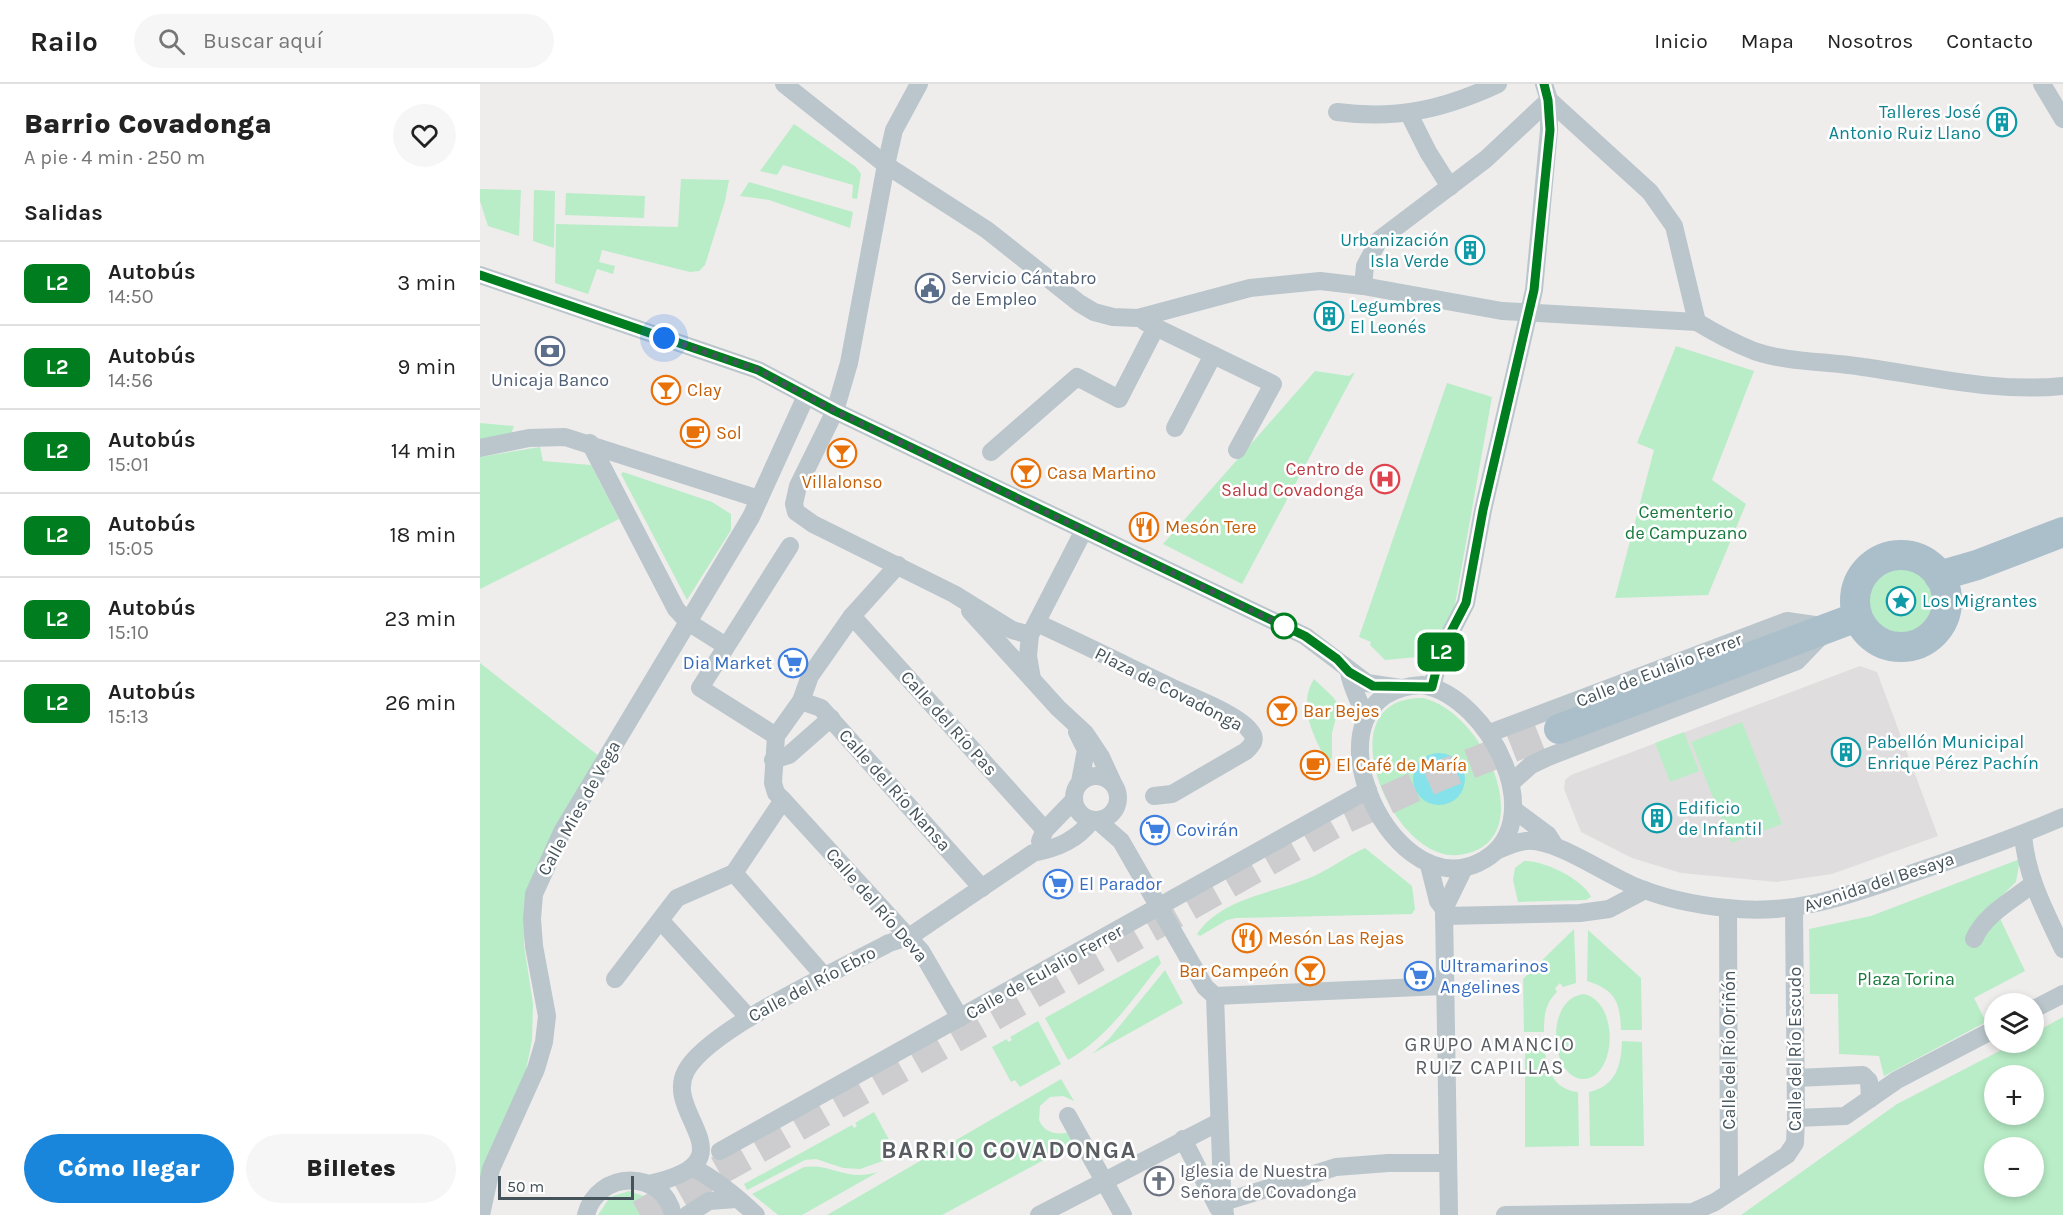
<!DOCTYPE html>
<html lang="es">
<meta charset="utf-8">
<style>
body{margin:0;font-family:Karla,sans-serif;background:#f6f6f6;color:#222;height:100vh;display:flex;flex-direction:column;font-size:22px;white-space:nowrap}
*{box-sizing:border-box;margin:0}
p{font-size:20px;color:#767676}
.icon{flex:none;width:33px;height:33px;fill:none;stroke:currentColor;stroke-width:2;stroke-linecap:round;stroke-linejoin:round}
.map{position:relative;flex:1;overflow:hidden}
.drawer{display:flex;flex-direction:column;background:#fff;width:480px}
.drawer>*{flex:none}
.badge{padding:0 12px;border-radius:9px;font-size:21px;line-height:39px}
.controls{position:absolute;left:1504px;top:909px;display:grid;gap:12px}
.controls a{display:grid;place-items:center;width:60px;height:60px;border-radius:50%;background:#fff;box-shadow:0 3px 9px #0003;font-size:30px}
.scale{position:absolute;left:18px;bottom:15px;width:136px;box-sizing:border-box;padding-left:6px;border:3px solid #445259;border-top:0;font-size:16px;line-height:21px;white-space:nowrap;color:#445259;-webkit-text-stroke:4px #fff;paint-order:stroke}
.you{position:absolute;width:30px;height:30px;margin:-15px;border:4px solid #fff;border-radius:50%;background:#1a73e8;box-shadow:0 0 0 9px #1a73e833}
.map>.badge{position:absolute;translate:-50% -50%;box-shadow:0 0 0 3px #fff}
h2{padding:0 24px;font-size:22px;line-height:54px}
.round{display:grid;place-items:center;flex:none;width:63px;height:63px;border-radius:32px;background:#f6f6f6}
.headline{display:flex;align-items:center;justify-content:space-between;height:102px;padding:0 24px}
h1{font-size:28px;font-weight:800;line-height:45px}
.primary-button{display:flex;gap:12px;margin-top:auto;padding:12px 24px}
.primary-button a{flex:1;height:69px;border-radius:36px;background:#1a86db;color:#fff;font-size:24px;font-weight:800;line-height:69px;text-align:center}
.primary-button a+a{background:#f6f6f6;color:#222}
ul{padding:0;list-style:none}
li{display:flex;align-items:center;gap:18px;height:84px;padding:0 24px;border-top:2px solid #e0e0e0}
li div{flex:1}
li b{display:block;font-size:22px}
li em{font-style:normal}
li .badge{min-width:66px;font-weight:700;text-align:center}
header{display:flex;align-items:center;gap:36px;box-sizing:border-box;height:84px;padding:0 30px;background:#fff;border-bottom:2px solid #e0e0e0}
header strong{font-size:28px}
nav{display:flex;gap:33px;margin-inline-start:auto;font-size:21px}
.search{width:420px;height:54px;background:#f6f6f6;display:flex;align-items:center;gap:15px;box-sizing:border-box;padding:0 21px;border-radius:33px;color:#767676;font-size:22px}
main{display:flex;flex:1;min-height:0}
.map>svg:first-child{display:block}
</style>
<header>
<strong>Railo</strong>
<div class="search"><svg class="icon" aria-label="search" viewBox="0 0 24 24"><circle cx="10" cy="10" r="6"/><path d="M15 15l6 6"/></svg>Buscar aquí</div>
<nav><a>Inicio</a><a>Mapa</a><a>Nosotros</a><a>Contacto</a></nav>
</header>
<main>
<section class="drawer">
<div class="headline"><div><h1>Barrio Covadonga</h1><p>A pie · 4 min · 250 m</p></div><a class="round"><svg class="icon" aria-label="heart" viewBox="0 0 24 24"><path d="M12 20l-8-8c-3-5 5-10 8-4 3-6 11-1 8 4z"/></svg></a></div>
<h2>Salidas</h2>
<ul>
<li><span class="badge" style="background:#007d1e;color:#fff">L2</span><div><b>Autobús</b><p>14:50</p></div><em>3 min</em></li>
<li><span class="badge" style="background:#007d1e;color:#fff">L2</span><div><b>Autobús</b><p>14:56</p></div><em>9 min</em></li>
<li><span class="badge" style="background:#007d1e;color:#fff">L2</span><div><b>Autobús</b><p>15:01</p></div><em>14 min</em></li>
<li><span class="badge" style="background:#007d1e;color:#fff">L2</span><div><b>Autobús</b><p>15:05</p></div><em>18 min</em></li>
<li><span class="badge" style="background:#007d1e;color:#fff">L2</span><div><b>Autobús</b><p>15:10</p></div><em>23 min</em></li>
<li><span class="badge" style="background:#007d1e;color:#fff">L2</span><div><b>Autobús</b><p>15:13</p></div><em>26 min</em></li>
</ul>
<div class="primary-button"><a>Cómo llegar</a><a>Billetes</a></div>
</section>
<div class="map">
<svg width="1583" height="1131" viewBox="0 0 1583 1131">
<rect width="100%" height="100%" fill="#efecec"/>
<!-- education -->
<polygon fill="#e0ddde" points="1380,582 1397,588 1458,752 1352,790 1297,798 1201,789 1152,774 1101,748 1084,705 1085,696 1091,691"/>
<!-- green -->
<g fill="#b9edc7" fill-rule="evenodd">
<polygon points="314,40 376,83 381,90 377,115 372,114 373,101 303,81 297,91 280,87"/>
<polygon points="201,95 249,96 245,117 225,181 219,187 210,188 122,166 119,178 135,182 133,190 117,185 108,210 75,199 76,140 198,143"/>
<polygon points="269,98 373,128 370,144 289,116 260,112"/>
<polygon points="0,105 41,106 39,152 8,142 0,117"/>
<polygon points="54,106 75,107 74,164 53,157"/>
<polygon points="86,109 165,112 164,134 85,131"/>
<polygon points="1196,262 1274,287 1232,396 1266,420 1228,511 1135,514 1174,366 1157,359"/>
<polygon points="835,287 869,292 875,288 762,500 683,460"/>
<polygon points="967,299 1012,313 974,526 949,572 905,576 890,561 891,558 879,553"/>
<polygon points="0,339 34,342 30,353 0,358"/>
<polygon points="60,363 63,377 111,381 139,435 0,505 0,373"/>
<polygon points="143,388 232,418 251,430 251,446 207,516 141,390"/>
<circle cx="1420" cy="518" r="33"/>
<polygon points="0,579 119,672 47,828 44,861 53,920 52,956 45,991 0,1115"/>
<path d="M834 595 853 613 859 622 852 649V674L847 678C834 653 817 622 834 595Z"/>
<path d="M943 614C1008 629 1062 763 978 771 911 778 843 612 943 614Z"/>
<polygon points="1262,638 1302,740 1251,759 1211,658"/>
<polygon points="1204,648 1219,687 1190,698 1175,659"/>
<path d="M885 764 932 802 935 825 932 830 756 834 747 836 720 852 717 850C741 814 794 809 832 793 850 785 867 772 885 764Z"/>
<polygon points="1540,775 1536,798 1513,820 1545,887 1494,914 1506,938 1404,992 1399,972 1359,970 1358,910 1330,910 1329,845 1391,832"/>
<path d="M1044 777C1063 776 1103 795 1111 813L1106 816 1038 818 1033 796 1035 784Z"/>
<path d="M1094 845 1096 899 1083 903 1080 899 1075 904 1077 908C1065 919 1064 932 1064 948H1044L1043 895Z"/>
<path d="M1108 846 1161 894 1162 946H1141C1140 917 1135 906 1107 897Z"/>
<path d="M678 871 681 879C653 915 628 953 588 976L565 934Z"/>
<polygon points="685,886 703,919 612,970 629,955"/>
<path d="M1104 910C1141 919 1136 997 1102 995 1070 993 1064 914 1104 910Z"/>
<path d="M1583 933V1131H1261L1417 1020 1535 959 1554 958V949ZM1515 992H1554V1030H1515ZM1515 1064H1554V1102H1515Z"/>
<polygon points="558,937 581,980 540,1003 535,996 531,998 512,963 527,955 528,958 532,956 530,953"/>
<path d="M1142 957 1162 958 1164 1062H1110L1109 1008C1136 1002 1141 982 1142 957Z"/>
<path d="M1064 959C1066 982 1071 1005 1098 1008L1099 1062 1045 1063V960Z"/>
<path d="M581 995 594 1017 583 1012 570 1013 560 1022 559 1036C565 1050 577 1051 591 1048L599 1057 462 1131H347Z"/>
<polygon points="394,1028 413,1063 409,1066 414,1073 380,1085 363,1084 336,1075 325,1076 267,1106 264,1100 372,1041 374,1044 377,1042 375,1039"/>
<path d="M324 1083C352 1079 366 1098 398 1088L322 1131H298L272 1110Z"/>
<polygon points="149,1107 167,1113 181,1131 118,1131 130,1113"/>
</g>
<!-- water -->
<circle fill="#86e2ea" cx="959" cy="695" r="26"/>
<g fill="none" stroke-linecap="round" stroke-linejoin="round">
<!-- primary-tunnel -->
<polyline stroke="#cdcdcf" stroke-width="30" stroke-dasharray="30 15" stroke-linecap="butt" points="160,1131 857,738 959,692 1079,645"/>
<!-- street -->
<g stroke="#bac6cb" stroke-width="18">
<path d="M304 0 406 81 507 146 599 219 614 228 633 233 658 234 770 204 840 197 883 202 1022 227 1217 238C1235 249 1254 259 1274 267 1309 279 1347 277 1383 283 1448 292 1516 309 1583 302"/>
<polyline points="439,0 414,46 406,81 369,279 355,327 318,402 314,420 316,428 333,440 474,510 532,546 550,551"/>
<polyline points="1562,0 1583,35"/>
<polyline points="1069,16 1170,108 1194,142 1217,238"/>
<path d="M857 28C917 36 964 25 1018 0"/>
<polyline points="929,30 948,68 970,103"/>
<polyline points="0,191 278,286 355,327 825,552 887,599 921,604"/>
<polyline points="883,202 885,182 899,156 1006,75 1069,16"/>
<polyline points="665,238 793,300 757,366"/>
<polyline points="695,344 733,271"/>
<polyline points="110,359 196,525 208,538 246,562"/>
<polyline points="0,364 49,354 85,353 279,415"/>
<polyline points="511,368 597,293 639,315 676,243"/>
<polyline points="418,481 372,532 330,592 321,617 296,652 293,699 296,709 303,716 441,867 480,934"/>
<polyline points="490,527 578,624 605,649 621,673 633,699"/>
<polyline points="372,532 565,746"/>
<path d="M557 539C603 560 649 583 695 605 714 614 760 631 771 648 777 656 772 661 766 667L692 710 674 712"/>
<path d="M869 588C871 604 881 618 885 635"/>
<polyline points="552,595 548,572 550,551 604,446"/>
<path d="M942 601C1009 611 1076 743 998 779 906 821 816 607 942 601Z"/>
<polyline points="952,603 961,567 986,519 1003,426 1054,206 1069,46 1069,16 1064,0"/>
<polyline points="321,617 341,624 502,804"/>
<polyline points="597,648 606,666 600,698"/>
<polyline points="1010,649 1307,537 1342,542"/>
<polyline points="296,652 220,604 310,462"/>
<polyline points="293,676 309,671 351,634"/>
<circle cx="616" cy="714" r="22"/>
<polyline points="1031,699 1051,681 1068,673 1317,577 1342,551"/>
<polyline points="1033,725 1068,751 1075,762"/>
<polyline points="617,736 641,757 725,903 735,912 742,1105 745,1131"/>
<path d="M1543 750C1546 792 1565 827 1583 865"/>
<polyline points="560,757 565,746 594,716"/>
<path d="M1016 767C1025 763 1036 758 1046 757 1075 754 1125 790 1154 802 1183 814 1215 821 1247 824 1316 832 1369 811 1433 789 1484 772 1534 754 1583 733"/>
<polyline points="949,781 958,817 964,825"/>
<polyline points="254,789 345,893"/>
<polyline points="1248,824 1249,1108"/>
<polyline points="964,832 1100,829 1129,825 1165,806"/>
<polyline points="181,837 269,934"/>
<path d="M1494 855C1504 831 1532 816 1553 800"/>
<polyline points="135,895 197,814 254,789 303,716"/>
<polyline points="735,912 963,902"/>
<polyline points="1554,925 1583,910"/>
<polyline points="1316,994 1383,991 1389,997 1390,1015"/>
<polyline points="588,1032 643,1131"/>
<polyline points="1316,1034 1365,1032 1417,996 1515,945"/>
<polyline points="703,1055 738,1124"/>
<polyline points="240,1067 888,706"/>
<path d="M212 1083C237 1096 256 1112 276 1131"/>
<path d="M169 1100C275 1077 182 1031 206 987 228 945 363 884 409 859L429 853 553 769C578 764 597 756 612 736"/>
<polyline points="744,1118 856,1083 908,1079 967,1079"/>
<polyline points="1,1131 11,1085 56,985 64,958 67,932 54,862 52,835 54,810 82,748 271,433 326,312"/>
<path d="M106 1131C117 1086 183 1084 193 1131"/>
<polyline points="207,1131 229,1117 256,1115"/>
<polyline points="559,1131 739,1038"/>
<polyline points="969,1131 964,825 984,784"/>
<polyline points="1025,1131 1213,1128 1235,1118 1307,1071 1315,1059 1316,1034 1314,825"/>
</g>
<!-- primary -->
<g stroke="#abbfcb" stroke-width="30">
<circle cx="1421" cy="517" r="46"/>
<polyline points="1459,492 1497,481 1583,448"/>
<polyline points="1079,645 1377,533"/>
</g>
</g>
<g fill="none" stroke-linecap="round" stroke-linejoin="round">
<!-- line casing -->
<g stroke="#fff" stroke-width="14">
<polyline id="line" points="0,191 278,286 355,327 825,552 857,575 869,588 893,602 952,603 961,567 986,519 1003,426 1054,206 1070,46 1068,16 1064,0"/>
</g>
<!-- line -->
<use href="#line" stroke="#007d1e" stroke-width="9"/>
<!-- walk -->
<polyline stroke="#445259" stroke-width="6" stroke-dasharray="0 10.8" points="184,254 278,286 355,327 804,542"/>
</g>
<!-- icons -->
<defs>
<g id="building-ring" transform="scale(1.5)"><circle r="9.5" fill="#fff" stroke="#0f9aa8" stroke-width="1.5"/><path d="M-4-6H4V6H1V3H-1V6H-4ZM-2.5-4.3h1.7v1.8h-1.7ZM.8-4.3h1.7v1.8H.8ZM-2.5-1h1.7V.8h-1.7ZM.8-1h1.7V.8H.8Z" fill="#0f9aa8"/></g>
<g id="civic-ring" transform="scale(1.5)"><circle r="9.5" fill="#fff" stroke="#5c6f8a" stroke-width="1.5"/><path d="M-.6-6.5H3V-4.5H.6V-3L4-1V1h2V6H-6V1h2V-1L-.6-3ZM-1.2 2.5V6h2.4V2.5Z" fill="#5c6f8a"/></g>
<g id="bank-ring" transform="scale(1.5)"><circle r="9.5" fill="#fff" stroke="#5c6f8a" stroke-width="1.5"/><path d="M-6-4H6V4H-6ZM0-2.3a2.3 2.3 0 1 0 0 4.6a2.3 2.3 0 1 0 0-4.6Z" fill="#5c6f8a"/></g>
<g id="bar-ring" transform="scale(1.5)"><circle r="9.5" fill="#fff" stroke="#e8710a" stroke-width="1.5"/><path d="M-6-5H6L.8 .8V4.5H3.5V6h-7V4.5H-.8V.8Z" fill="#e8710a"/></g>
<g id="cafe-ring" transform="scale(1.5)"><circle r="9.5" fill="#fff" stroke="#e8710a" stroke-width="1.5"/><path d="M-5.5-4.5H6V0H3Q3 3.5 0 3.5H-2.5Q-5.5 3.5-5.5 0ZM3-3.2v2h1.7v-2ZM-6 4.5H4V6H-6Z" fill="#e8710a"/></g>
<g id="hospital-ring" transform="scale(1.5)"><circle r="9.5" fill="#fff" stroke="#e0444e" stroke-width="1.5"/><path d="M-5-5h3v3.5h4V-5h3V5h-3V1.5h-4V5h-3Z" fill="#e0444e"/></g>
<g id="restaurant-ring" transform="scale(1.5)"><circle r="9.5" fill="#fff" stroke="#e8710a" stroke-width="1.5"/><path d="M-5-6h1v4h1v-4h1v4h1v-4h1v5L-1.5 .5V6h-2V.5L-5-1ZM5-6V6H3V1.5H1.5Q1.5-4 5-6Z" fill="#e8710a"/></g>
<g id="sight-ring" transform="scale(1.5)"><circle r="9.5" fill="#fff" stroke="#0f9aa8" stroke-width="1.5"/><path d="M0-6L1.8-2.2L6-1.7L2.9 1.2L3.7 5.4L0 3.3L-3.7 5.4L-2.9 1.2L-6-1.7L-1.8-2.2Z" fill="#0f9aa8"/></g>
<g id="supermarket-ring" transform="scale(1.5)"><circle r="9.5" fill="#fff" stroke="#3f7fe0" stroke-width="1.5"/><path d="M-6-5.5h2.5l.6 2H6L4.5 2H-2.5L-4.4-4H-6ZM-1.5 3.2a1.3 1.3 0 1 0 .1 0ZM3 3.2a1.3 1.3 0 1 0 .1 0Z" fill="#3f7fe0"/></g>
<g id="church-ring" transform="scale(1.5)"><circle r="9.5" fill="#fff" stroke="#6b7280" stroke-width="1.5"/><path d="M-1.2-6h2.4v3.5h3.3v2.4h-3.3V6h-2.4V-.1h-3.3v-2.4h3.3Z" fill="#6b7280"/></g>
</defs>
<g fill-rule="evenodd">
<use href="#building-ring" x="1522" y="38"/>
<use href="#building-ring" x="990" y="166"/>
<use href="#civic-ring" x="450" y="204"/>
<use href="#building-ring" x="849" y="232"/>
<use href="#bank-ring" x="70" y="267"/>
<use href="#bar-ring" x="186" y="306"/>
<use href="#cafe-ring" x="215" y="349"/>
<use href="#bar-ring" x="362" y="369"/>
<use href="#bar-ring" x="546" y="389"/>
<use href="#hospital-ring" x="905" y="395"/>
<use href="#restaurant-ring" x="664" y="443"/>
<use href="#sight-ring" x="1421" y="517"/>
<use href="#supermarket-ring" x="313" y="579"/>
<use href="#bar-ring" x="802" y="627"/>
<use href="#building-ring" x="1366" y="668"/>
<use href="#cafe-ring" x="835" y="681"/>
<use href="#building-ring" x="1177" y="734"/>
<use href="#supermarket-ring" x="675" y="746"/>
<use href="#supermarket-ring" x="578" y="800"/>
<use href="#restaurant-ring" x="767" y="854"/>
<use href="#bar-ring" x="830" y="887"/>
<use href="#supermarket-ring" x="939" y="892"/>
<use href="#church-ring" x="679" y="1097"/>
</g>
<!-- markers -->
<circle fill="#fff" stroke="#007d1e" stroke-width="3" cx="804" cy="542" r="12"/>
<g text-anchor="middle" stroke-width="5" stroke-linejoin="round" paint-order="stroke">
<!-- culture labels -->
<g font-size="18" fill="#0d838f" stroke="#fff" text-anchor="start">
<text x="1501" y="34" text-anchor="end">Talleres José<tspan x="1501" dy="21">Antonio Ruiz Llano</tspan></text>
<text x="969" y="162" text-anchor="end">Urbanización<tspan x="969" dy="21">Isla Verde</tspan></text>
<text x="870" y="228">Legumbres<tspan x="870" dy="21">El Leonés</tspan></text>
<text x="1442" y="523">Los Migrantes</text>
<text x="1387" y="664">Pabellón Municipal<tspan x="1387" dy="21">Enrique Pérez Pachín</tspan></text>
<text x="1198" y="730">Edificio<tspan x="1198" dy="21">de Infantil</tspan></text>
</g>
<!-- service labels -->
<g font-size="18" fill="#4e5e75" stroke="#fff" text-anchor="start">
<text x="471" y="200">Servicio Cántabro<tspan x="471" dy="21">de Empleo</tspan></text>
<text x="70" y="302" text-anchor="middle">Unicaja Banco</text>
</g>
<!-- food labels -->
<g font-size="18" fill="#c56008" stroke="#fff" text-anchor="start">
<text x="207" y="312">Clay</text>
<text x="236" y="355">Sol</text>
<text x="567" y="395">Casa Martino</text>
<text x="362" y="404" text-anchor="middle">Villalonso</text>
<text x="685" y="449">Mesón Tere</text>
<text x="823" y="633">Bar Bejes</text>
<text x="856" y="687">El Café de María</text>
<text x="788" y="860">Mesón Las Rejas</text>
<text x="809" y="893" text-anchor="end">Bar Campeón</text>
</g>
<!-- health labels -->
<g font-size="18" fill="#be3a42" stroke="#fff" text-anchor="end">
<text x="884" y="391">Centro de<tspan x="884" dy="21">Salud Covadonga</tspan></text>
</g>
<!-- park labels -->
<g font-size="18" fill="#17793b" stroke="#fff">
<text x="1206" y="434">Cementerio<tspan x="1206" dy="21">de Campuzano</tspan></text>
<text x="1426" y="901">Plaza Torina</text>
</g>
<!-- shop labels -->
<g font-size="18" fill="#366cbe" stroke="#fff" text-anchor="start">
<text x="292" y="585" text-anchor="end">Dia Market</text>
<text x="696" y="752">Covirán</text>
<text x="599" y="806">El Parador</text>
<text x="960" y="888">Ultramarinos<tspan x="960" dy="21">Angelines</tspan></text>
</g>
<!-- street labels -->
<g font-size="18" fill="#445259" stroke="#fff">
<text transform="translate(1179 586) rotate(-21)" y="6">Calle de Eulalio Ferrer</text>
<text transform="translate(689 605) rotate(27)" y="6">Plaza de Covadonga</text>
<text transform="translate(469 639) rotate(48)" y="6">Calle del Río Pas</text>
<text transform="translate(415 706) rotate(48)" y="6">Calle del Río Nansa</text>
<text transform="translate(99 724) rotate(-61)" y="6">Calle Mies de Vega</text>
<text transform="translate(1399 798) rotate(-18)" y="6">Avenida del Besaya</text>
<text transform="translate(397 821) rotate(49)" y="6">Calle del Río Deva</text>
<text transform="translate(564 888) rotate(-29)" y="6">Calle de Eulalio Ferrer</text>
<text transform="translate(332 900) rotate(-28)" y="6">Calle del Río Ebro</text>
<text transform="translate(1315 965) rotate(-90)" y="6">Calle del Río Escudo</text>
<text transform="translate(1249 966) rotate(-90)" y="6">Calle del Río Oriñón</text>
</g>
<!-- worship labels -->
<g font-size="18" fill="#5b616d" stroke="#fff" text-anchor="start">
<text x="700" y="1093">Iglesia de Nuestra<tspan x="700" dy="21">Señora de Covadonga</tspan></text>
</g>
<!-- neighbourhood labels -->
<g font-size="20" letter-spacing="1.5" fill="#595d61" stroke="#fff">
<text x="1010" y="967">GRUPO AMANCIO<tspan x="1010" dy="23">RUIZ CAPILLAS</tspan></text>
</g>
<!-- district labels -->
<g font-size="24" font-weight="bold" letter-spacing="1.5" fill="#595d61" stroke="#fff">
<text x="529" y="1074">BARRIO COVADONGA</text>
</g>
</g>
</svg>
<div class="controls">
<a><svg class="icon" aria-label="layers" viewBox="0 0 24 24"><path d="M12 4l9 5-9 5-9-5zM3 14l9 5 9-5"/></svg></a>
<a>+</a>
<a>−</a>
</div>
<div class="scale">50 m</div>
<div class="you" style="left:184px;top:254px"></div>
<b class="badge" style="left:961px;top:568px;background:#007d1e;color:#fff">L2</b>
</div>
</main>
